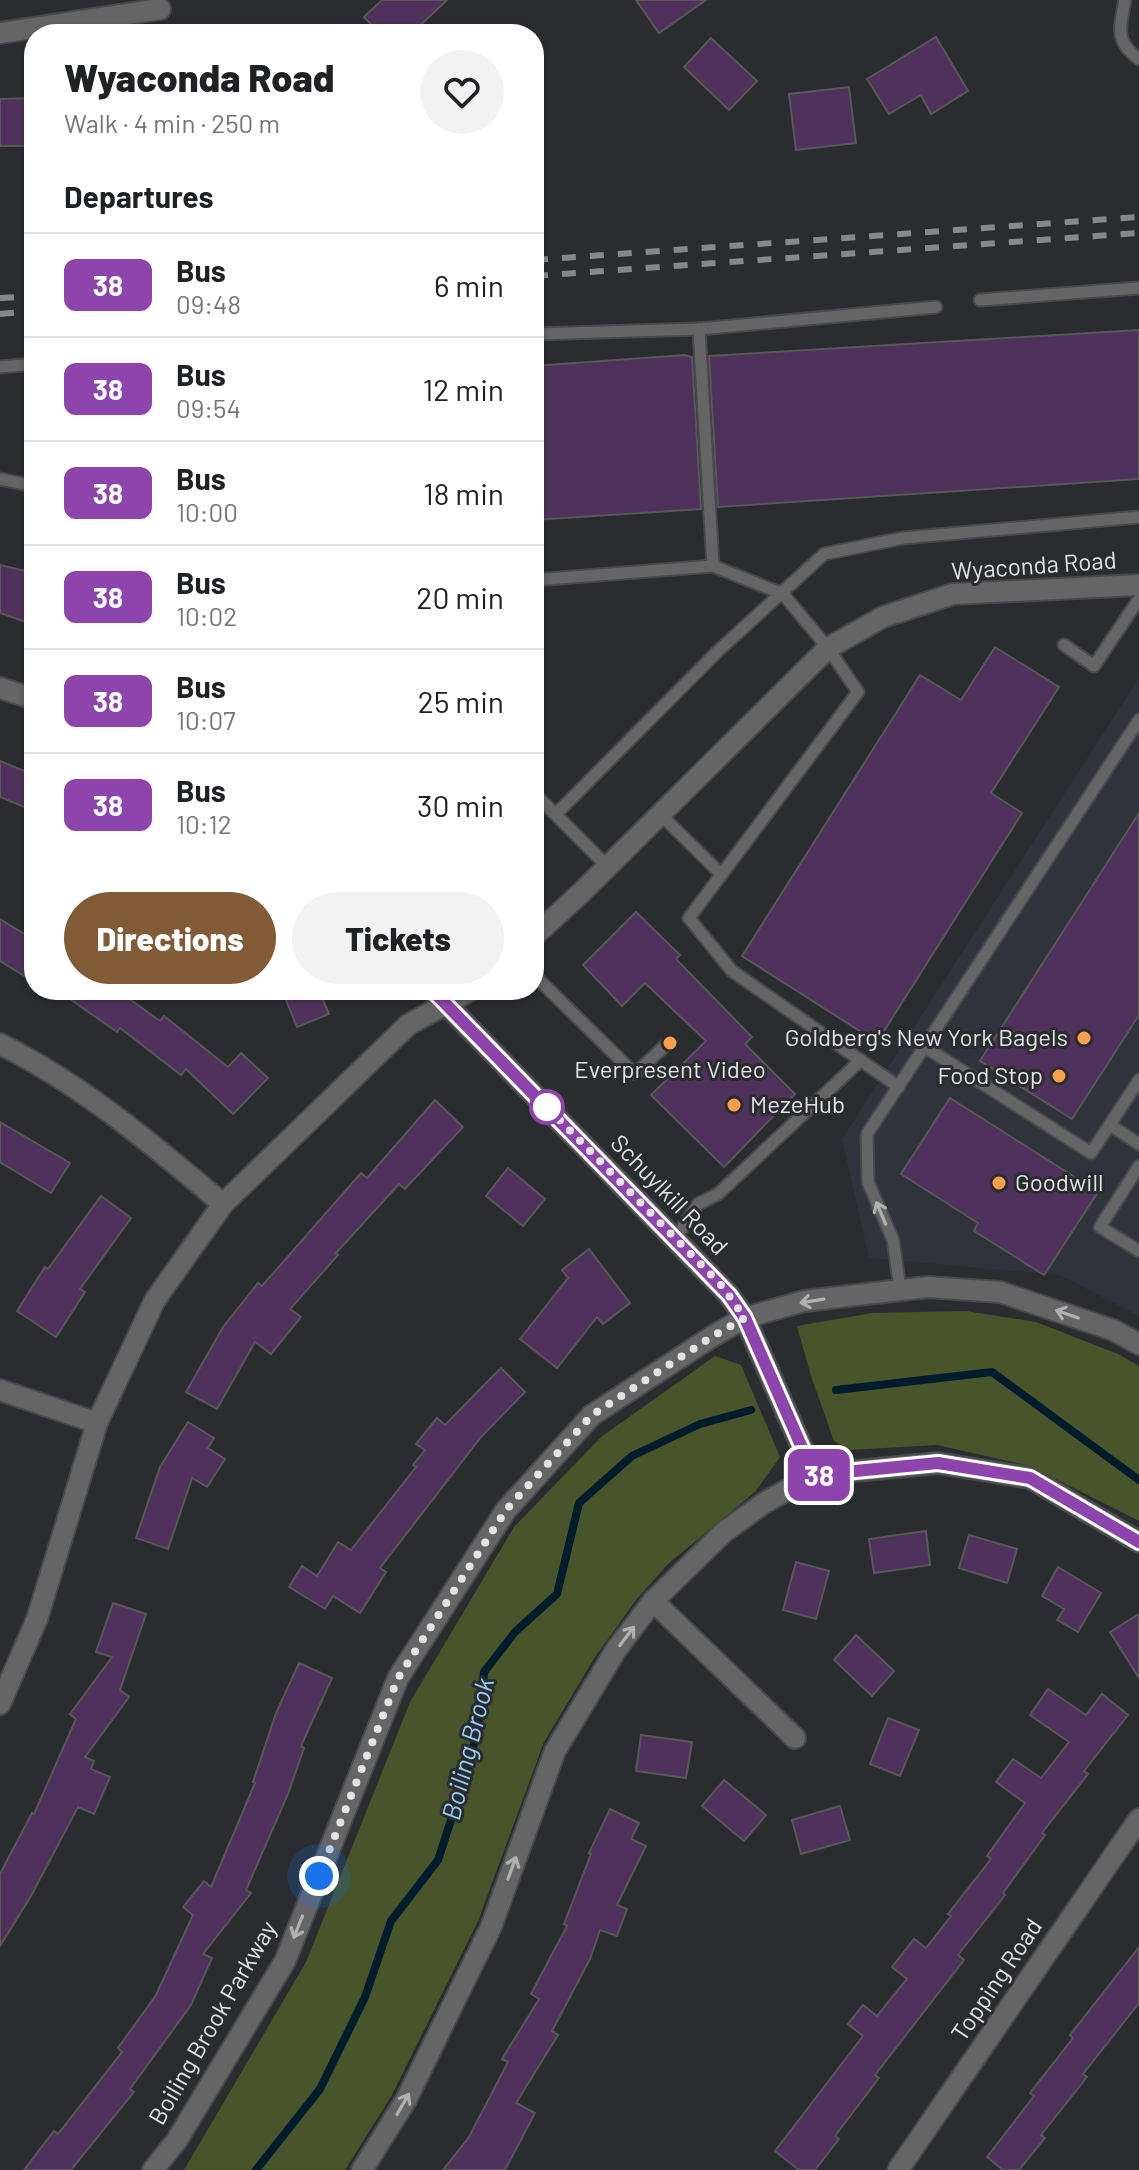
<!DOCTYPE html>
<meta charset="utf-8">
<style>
body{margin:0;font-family:Barlow,sans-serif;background:#f2f2f2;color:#202124;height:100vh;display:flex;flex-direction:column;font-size:30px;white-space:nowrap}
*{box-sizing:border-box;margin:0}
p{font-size:26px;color:#757577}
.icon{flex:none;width:44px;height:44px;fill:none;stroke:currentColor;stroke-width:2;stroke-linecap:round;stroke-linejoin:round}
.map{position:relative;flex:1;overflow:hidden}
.sheet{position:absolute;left:24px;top:24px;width:520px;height:976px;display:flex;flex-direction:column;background:#fff;border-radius:32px;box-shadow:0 2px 6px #0004}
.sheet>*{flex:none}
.badge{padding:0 16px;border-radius:12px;font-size:28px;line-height:52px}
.you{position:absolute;width:40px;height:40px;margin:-20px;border:6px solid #fff;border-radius:50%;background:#1a73e8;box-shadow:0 0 0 12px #1a73e833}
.map>.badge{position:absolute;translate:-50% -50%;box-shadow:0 0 0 4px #fff}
h2{padding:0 40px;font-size:30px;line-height:72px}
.round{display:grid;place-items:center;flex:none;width:84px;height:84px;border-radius:42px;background:#f2f2f2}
.summary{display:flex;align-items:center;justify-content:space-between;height:136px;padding:0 40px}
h1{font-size:38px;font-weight:800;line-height:60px}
.primary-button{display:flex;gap:16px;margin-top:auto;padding:16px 40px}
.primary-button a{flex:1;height:92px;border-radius:48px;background:#815b35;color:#fff;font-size:32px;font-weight:800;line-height:92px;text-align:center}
.primary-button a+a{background:#f2f2f2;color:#202124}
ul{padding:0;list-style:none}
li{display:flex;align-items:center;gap:24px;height:104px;padding:0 40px;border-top:2px solid #e0e0e0}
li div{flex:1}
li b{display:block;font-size:30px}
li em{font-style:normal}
li .badge{min-width:88px;font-weight:700;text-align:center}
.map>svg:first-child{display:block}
</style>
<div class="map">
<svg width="1139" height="2170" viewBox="0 0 1139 2170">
<rect width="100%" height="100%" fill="#2b2c2f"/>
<!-- built -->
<polygon fill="#30333c" points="1139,678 1139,1316 1060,1275 869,1258 842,1139"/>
<!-- green -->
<g fill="#48542a">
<polygon points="966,1311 1036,1322 1118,1354 1139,1366 1139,1521 1030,1466 937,1445 849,1450 834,1441 811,1376 797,1326 872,1313"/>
<polygon points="715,1356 741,1365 780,1457 755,1492 668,1564 636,1600 595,1657 544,1742 478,1921 392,2095 345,2170 184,2170 306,1962 410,1702 514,1527 601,1437"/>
</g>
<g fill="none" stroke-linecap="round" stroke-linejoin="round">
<!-- stream -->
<g stroke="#011d2d" stroke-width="8">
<polyline points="836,1390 992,1372 1139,1480"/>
<polyline points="256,2170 320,2089 365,1997 391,1921 438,1860 470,1762 480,1714 484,1672 515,1632 557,1594 579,1503 632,1456 700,1424 751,1410"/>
</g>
</g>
<!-- building -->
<g fill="#4e325c" stroke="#59575a" stroke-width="2">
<polygon points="382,0 447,0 411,34 380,34 364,17"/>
<polygon points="636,0 706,0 659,33"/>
<polygon points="936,37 968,91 931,114 921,95 889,114 867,79"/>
<polygon points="711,38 757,81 729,110 684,67"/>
<polygon points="849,87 856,143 796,150 789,94"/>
<polygon points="34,98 34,146 0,146 0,99"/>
<polygon points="1139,330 1139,479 718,507 709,356"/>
<polygon points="685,355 692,357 701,509 534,520 534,366"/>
<polygon points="0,565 34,573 34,625 0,613"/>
<polygon points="995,647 1059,687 991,793 1022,813 877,1042 742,956 920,675 961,700"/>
<polygon points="0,761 34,775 34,811 0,797"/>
<polygon points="1139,813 1139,1015 1072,1119 980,1061"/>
<polygon points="636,912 680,955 676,959 752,1037 745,1044 795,1094 724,1167 651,1095 706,1041 645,983 622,1006 583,965"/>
<polygon points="0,919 34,940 34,982 0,961"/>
<polygon points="57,990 117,990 160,1021 164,1016 228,1067 241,1053 268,1078 233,1114 186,1069 181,1075 120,1028 117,1032"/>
<polygon points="282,990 319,990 329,1014 297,1027"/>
<polygon points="950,1098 1098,1192 1044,1275 974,1231 978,1223 901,1174"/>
<polygon points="435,1100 463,1127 405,1189 399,1184 336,1253 338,1255 290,1309 301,1317 271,1354 255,1342 217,1409 186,1392 223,1327 258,1283 262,1286 361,1173 367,1178"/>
<polygon points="0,1122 70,1163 51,1193 0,1162"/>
<polygon points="508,1168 545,1199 523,1226 486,1196"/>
<polygon points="101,1196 131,1218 80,1289 85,1292 56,1337 17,1311 45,1267 48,1269"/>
<polygon points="589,1249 630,1303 603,1324 597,1317 557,1368 520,1339 568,1278 562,1270"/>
<polygon points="501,1368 525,1392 481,1437 380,1568 386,1572 360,1613 333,1596 325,1609 289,1587 302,1566 317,1576 338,1542 351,1550 416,1467 413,1465 425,1450 416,1444 437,1418 445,1425"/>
<polygon points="188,1422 214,1438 208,1448 225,1459 207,1487 192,1478 168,1549 136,1538 160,1467"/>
<polygon points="926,1531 930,1565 874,1573 869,1539"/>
<polygon points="969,1535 1017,1549 1007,1583 959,1568"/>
<polygon points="796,1562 829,1571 816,1619 783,1610"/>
<polygon points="1058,1567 1101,1593 1078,1632 1057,1620 1064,1609 1042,1596"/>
<polygon points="113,1603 146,1614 120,1690 129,1697 85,1757 94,1761 91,1769 110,1777 94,1814 78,1807 31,1896 0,1946 0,1874 32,1813 34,1814 76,1719 70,1714 112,1657 96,1652"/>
<polygon points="1139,1614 1139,1678 1110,1632"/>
<polygon points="856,1635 894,1671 872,1696 834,1660"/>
<polygon points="299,1663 332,1678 301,1746 304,1748 288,1794 246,1890 251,1893 203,1954 212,1958 191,2005 130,2089 134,2092 71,2170 24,2170 54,2131 58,2134 122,2052 118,2048 156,1995 193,1915 183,1907 204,1881 211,1887 255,1783 253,1782 276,1713"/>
<polygon points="1048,1689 1086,1715 1102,1694 1128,1715 1084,1771 1088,1774 1042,1833 1045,1835 1003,1893 1005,1895 958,1955 964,1960 875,2075 879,2078 835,2136 839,2139 815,2170 799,2170 775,2151 863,2036 848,2024 863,2005 877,2016 907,1979 892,1967 914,1939 926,1948 951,1916 948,1914 991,1859 987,1856 1025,1803 996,1782 1013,1759 1041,1778 1069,1742 1030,1715"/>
<polygon points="888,1718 919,1730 900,1776 870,1764"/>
<polygon points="641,1735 692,1742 686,1778 636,1771"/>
<polygon points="724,1780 766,1815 744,1841 702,1806"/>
<polygon points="840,1806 850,1840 801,1854 792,1820"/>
<polygon points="610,1809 639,1823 631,1839 646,1846 617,1905 627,1909 617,1936 600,1930 590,1959 552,2031 558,2035 516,2103 535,2113 505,2170 443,2170 469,2137 508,2062 502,2059 539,1999 531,1994 567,1926 564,1924 591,1854 589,1853"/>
<polygon points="1139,1947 1139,2003 1083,2074 1087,2077 1041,2135 1045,2138 1019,2170 1003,2170 987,2157 1034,2096 1030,2093 1073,2038 1070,2035"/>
</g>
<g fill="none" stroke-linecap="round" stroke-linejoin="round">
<!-- service casing -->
<g stroke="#48494c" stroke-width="15">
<g id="service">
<path d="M1125 0C1120 27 1114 41 1139 59"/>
<polyline points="980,300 1139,288"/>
<polyline points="534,334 699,329"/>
<polyline points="0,367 34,364"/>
<polyline points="0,479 34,486"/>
<polyline points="713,566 699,329 936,307"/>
<polyline points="534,580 713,566 783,594 828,648 858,692 689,918 732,971 899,1087"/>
<polyline points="1064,645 1094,666 1139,599"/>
<polyline points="534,793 608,867"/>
<polyline points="556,814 717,652 824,554 903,538 1139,517"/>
<polyline points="660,814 721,874"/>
<polyline points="534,975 635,1074 670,1041"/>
<polyline points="925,1047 1091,1153 1139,1080"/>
<polyline points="1110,1125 1139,1144"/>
<polyline points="1139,1166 1100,1227 1139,1251"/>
<polyline points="675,1239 698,1204 718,1194 861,1060"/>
<polyline points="900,1288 893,1240 868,1182 867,1134 1139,720"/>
</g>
</g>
<!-- minor casing -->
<g stroke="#48494c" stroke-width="24">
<g id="minor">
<polyline points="0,33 160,9"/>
<polyline points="534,936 581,893 828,648 883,617 953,594 1139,585"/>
<path d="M0 1044C83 1085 153 1145 223 1204"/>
<polyline points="0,1390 97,1423"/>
<polyline points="653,1601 795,1738"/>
<polyline points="0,1704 37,1619 97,1423 155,1300 223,1204 408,1025 471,990"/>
<polyline points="153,2170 177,2140 285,1961 398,1678 506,1510 592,1415 713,1336 745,1318"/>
<polyline points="362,2170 406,2100 491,1927 555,1751 616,1650 653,1601 724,1532 764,1503 814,1475"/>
<polyline points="898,2170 1139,1819"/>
</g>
</g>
<!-- tertiary casing -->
<g stroke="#48494c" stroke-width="24">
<g id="tertiary">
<polyline points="0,688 34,699"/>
<polyline points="432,990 729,1295 745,1318 814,1475 938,1463 1030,1478 1139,1542"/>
<polyline points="745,1318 804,1301 928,1287 1000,1292 1113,1330 1139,1344"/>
</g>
</g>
<!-- service -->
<use href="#service" stroke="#666566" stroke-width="11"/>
<!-- minor -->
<use href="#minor" stroke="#666566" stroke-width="20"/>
<!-- tertiary -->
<use href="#tertiary" stroke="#666566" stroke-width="20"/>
<!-- rail -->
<g stroke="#87888a" stroke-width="6" stroke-dasharray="14 14" stroke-linecap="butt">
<polyline points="534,260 1139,217"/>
<polyline points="534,276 1139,233"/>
<polyline points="0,298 34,296"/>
<polyline points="0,314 34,311"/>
</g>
</g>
<!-- one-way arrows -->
<defs><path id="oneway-shaft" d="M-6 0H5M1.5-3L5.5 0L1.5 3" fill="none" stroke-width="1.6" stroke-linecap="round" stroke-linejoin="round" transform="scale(2)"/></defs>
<g stroke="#b1b1b2">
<use href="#oneway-shaft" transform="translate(881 1213) rotate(-113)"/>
<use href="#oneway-shaft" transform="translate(812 1301) rotate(171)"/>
<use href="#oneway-shaft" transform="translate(1067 1314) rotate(-161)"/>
<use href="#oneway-shaft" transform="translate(627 1636) rotate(-53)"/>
<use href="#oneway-shaft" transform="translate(512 1868) rotate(-70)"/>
<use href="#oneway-shaft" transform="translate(298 1927) rotate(112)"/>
<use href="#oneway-shaft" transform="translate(403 2104) rotate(-60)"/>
</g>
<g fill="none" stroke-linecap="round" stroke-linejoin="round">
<!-- line casing -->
<g stroke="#fff" stroke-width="18">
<polyline id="line" points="432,990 729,1295 745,1318 814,1475 938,1463 1030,1478 1139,1542"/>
</g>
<!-- line -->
<use href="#line" stroke="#8e44ad" stroke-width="12"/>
<!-- walk -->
<polyline stroke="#e3e3e5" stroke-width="8" stroke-dasharray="0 14.4" points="319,1876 398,1678 506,1510 592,1415 713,1336 745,1318 722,1286 547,1107"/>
</g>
<!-- markers -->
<g fill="#f8a14a" stroke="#2b2c2f" stroke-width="3">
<circle cx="1084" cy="1038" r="8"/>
<circle cx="670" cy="1043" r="8"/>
<circle cx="1059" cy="1076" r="8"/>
<circle cx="734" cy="1105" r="8"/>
<circle cx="999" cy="1183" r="8"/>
</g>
<circle fill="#fff" stroke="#8e44ad" stroke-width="4" cx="547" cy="1107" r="16"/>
<g text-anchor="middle" stroke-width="6" stroke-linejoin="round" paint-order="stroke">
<!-- street labels -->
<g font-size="24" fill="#e3e3e5" stroke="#2b2c2f">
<text transform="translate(1034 566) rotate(-4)" y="8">Wyaconda Road</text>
<text transform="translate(669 1195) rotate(46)" y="8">Schuylkill Road</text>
<text transform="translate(997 1980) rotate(-56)" y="8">Topping Road</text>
<text transform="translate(213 2023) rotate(-60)" y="8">Boiling Brook Parkway</text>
</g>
<!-- poi labels -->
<g font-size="24" fill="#e3e3e5" stroke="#2b2c2f" text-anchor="end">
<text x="1068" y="1046">Goldberg's New York Bagels</text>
<text x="670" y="1078" text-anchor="middle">Everpresent Video</text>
<text x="1043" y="1084">Food Stop</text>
<text x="750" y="1113" text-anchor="start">MezeHub</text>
<text x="1015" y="1191" text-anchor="start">Goodwill</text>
</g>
<!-- water labels -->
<g font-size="26" font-style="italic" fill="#90d0f7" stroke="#2b2c2f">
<text transform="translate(468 1749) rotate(-76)" y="9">Boiling Brook</text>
</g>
</g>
</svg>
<div class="you" style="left:319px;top:1876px"></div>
<b class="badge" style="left:819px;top:1475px;background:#8e44ad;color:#fff">38</b>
<section class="sheet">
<div class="summary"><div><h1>Wyaconda Road</h1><p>Walk · 4 min · 250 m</p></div><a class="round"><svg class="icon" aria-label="heart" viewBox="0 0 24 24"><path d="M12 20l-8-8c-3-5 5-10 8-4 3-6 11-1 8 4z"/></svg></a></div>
<h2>Departures</h2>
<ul>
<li><span class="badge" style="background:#8e44ad;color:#fff">38</span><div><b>Bus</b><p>09:48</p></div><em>6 min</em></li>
<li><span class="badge" style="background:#8e44ad;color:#fff">38</span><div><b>Bus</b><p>09:54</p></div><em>12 min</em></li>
<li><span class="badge" style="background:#8e44ad;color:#fff">38</span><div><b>Bus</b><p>10:00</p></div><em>18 min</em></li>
<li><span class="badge" style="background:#8e44ad;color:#fff">38</span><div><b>Bus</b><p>10:02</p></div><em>20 min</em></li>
<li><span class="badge" style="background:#8e44ad;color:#fff">38</span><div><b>Bus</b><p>10:07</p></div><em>25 min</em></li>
<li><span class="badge" style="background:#8e44ad;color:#fff">38</span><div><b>Bus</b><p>10:12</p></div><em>30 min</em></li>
</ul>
<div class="primary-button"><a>Directions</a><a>Tickets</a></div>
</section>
</div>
